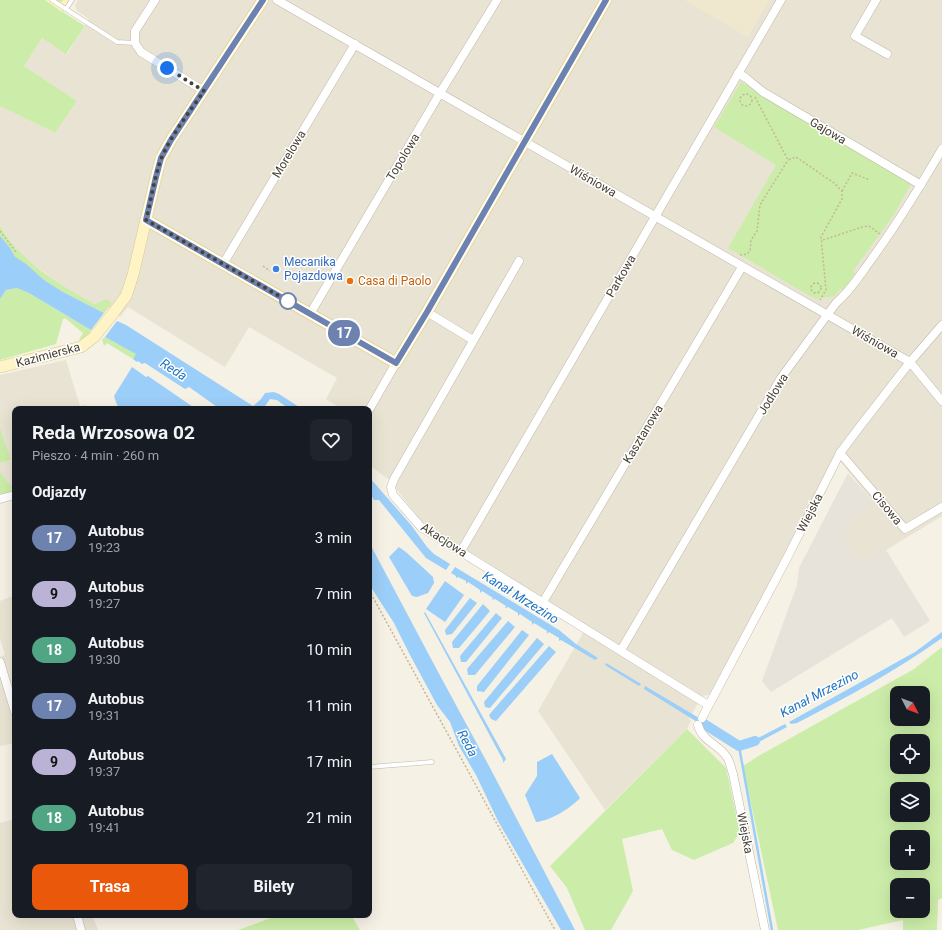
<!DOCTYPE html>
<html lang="pl">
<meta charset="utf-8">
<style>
body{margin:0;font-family:Roboto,sans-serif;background:#20242c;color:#f1f3f6;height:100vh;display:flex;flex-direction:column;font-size:15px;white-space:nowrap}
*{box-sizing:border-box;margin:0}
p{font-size:13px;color:#9ea1a6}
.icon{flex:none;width:22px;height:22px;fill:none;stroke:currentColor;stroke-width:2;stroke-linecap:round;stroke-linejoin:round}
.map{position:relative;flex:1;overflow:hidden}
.drawer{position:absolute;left:12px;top:406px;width:360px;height:512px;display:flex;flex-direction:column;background:#171b24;border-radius:8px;box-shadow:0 4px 16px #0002}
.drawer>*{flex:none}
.badge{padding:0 8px;border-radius:13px;font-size:14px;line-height:26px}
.needle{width:26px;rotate:132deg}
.tools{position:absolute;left:890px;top:686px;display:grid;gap:8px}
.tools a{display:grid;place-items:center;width:40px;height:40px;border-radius:8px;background:#171b24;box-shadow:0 4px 16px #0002;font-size:20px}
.you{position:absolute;width:20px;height:20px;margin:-10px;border:3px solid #fff;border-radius:50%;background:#1a73e8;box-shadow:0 0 0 6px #1a73e833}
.map>.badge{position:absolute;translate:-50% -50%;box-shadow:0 0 0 2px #fff}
h2{padding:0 20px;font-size:15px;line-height:36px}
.round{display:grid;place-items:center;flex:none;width:42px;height:42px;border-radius:8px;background:#20242c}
.summary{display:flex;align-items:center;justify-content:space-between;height:68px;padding:0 20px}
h1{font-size:19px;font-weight:700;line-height:30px}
.cta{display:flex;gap:8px;margin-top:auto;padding:8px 20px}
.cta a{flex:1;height:46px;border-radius:8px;background:#ea580c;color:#fff;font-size:16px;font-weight:700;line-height:46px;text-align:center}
.cta a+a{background:#20242c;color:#f1f3f6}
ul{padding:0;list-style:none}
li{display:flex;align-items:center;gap:12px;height:56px;padding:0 20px}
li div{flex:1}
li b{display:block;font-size:15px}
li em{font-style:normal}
li .badge{min-width:44px;font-weight:700;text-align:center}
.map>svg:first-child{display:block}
</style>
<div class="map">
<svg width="942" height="930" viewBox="0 0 942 930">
<rect width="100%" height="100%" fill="#f5f1e5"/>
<!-- residential -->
<g fill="#e9e3d3">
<polygon points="78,0 942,0 942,516 863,564 838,533 873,502 841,462 835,458 714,690 708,695 702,696 689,719 691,720 687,729 605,810 538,711 587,626 454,542 430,529 423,523 396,489 395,484 369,465 369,409 341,409 326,399 337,378 249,327 225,367 128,307 120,317 102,301 95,304 64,286 35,266 17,251 7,237 0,226 0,106 55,133 77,101 24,66 42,38 67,54 89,19 77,11 75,5"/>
<polygon points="66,360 80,406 86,405 87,409 15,409 15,487 11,486 0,472 0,463 11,460 0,428 0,375"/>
<polygon points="15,595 15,743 0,746 0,657 5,655 0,639 0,601"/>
<polygon points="15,819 15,915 92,915 98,930 0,930 0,823"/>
</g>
<!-- industrial -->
<polygon fill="#e7e2da" points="848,473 873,502 839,533 863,564 886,550 930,621 904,637 892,618 771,692 762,681 797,585 799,568"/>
<!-- education -->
<polygon fill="#efe7ce" points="684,0 769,0 748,37"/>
<!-- green -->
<g fill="#cceda9" fill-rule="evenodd">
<polygon points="0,0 69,0 63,12 85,26 66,54 42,38 24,66 77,101 55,133 0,106"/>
<polygon points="741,82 912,182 893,216 853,271 855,274 843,290 840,289 835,296 815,299 728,248 776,165 714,127"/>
<path d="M0 226C23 265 57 282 95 304L106 299 112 303 104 313 63 292 44 280 37 274 0 256Z"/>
<polygon points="17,288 29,293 91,330 86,337 79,340 83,333 65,318 63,319 56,344 0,360 0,299 6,290"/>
<polygon points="105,337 137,354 133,359 107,343 104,346 102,340"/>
<polygon points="0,428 11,460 0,463"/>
<polygon points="0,472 11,486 15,487 15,493 0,497"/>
<path d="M942 647V898L938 900 937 930H903V920L858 930H778L743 766 760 755 914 669ZM897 693H923V719H897ZM897 741H923V767H897ZM897 789H923V815H897ZM897 837H923V863H897ZM897 885H923V911H897Z"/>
<polygon points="687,729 726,768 740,832 733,843 694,860 672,850 662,829 622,839 633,891 611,930 585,930 567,888 550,866"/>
<polygon points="279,915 351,915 360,930 238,930"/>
</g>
<!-- sand -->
<polygon fill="#fdf2bd" points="45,0 56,0 59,2 63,1 63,0 69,0 62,12"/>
<!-- water -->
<g fill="#9bcef8">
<polygon points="0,236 10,248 15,257 26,264 44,280 63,292 104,313 91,330 29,293 17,288 6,290 0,299"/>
<polygon points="117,321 126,325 253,406 261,399 265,393 274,392 279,394 302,409 289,409 277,400 270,399 263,409 220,409 189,387 185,389 145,363 142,364 138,361 137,362 133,359 136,354 105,337"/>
<polygon points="132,367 146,377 148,376 196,409 122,409 117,405 114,396"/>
<polygon points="369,477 411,525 427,547 434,554 450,564 446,570 426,558 379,500 374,500 369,492"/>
<polygon points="369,542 437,670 489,766 575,930 561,930 498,821 476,775 459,746 450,722 437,705 410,655 394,623 369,584"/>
<polygon points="399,547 407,553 433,577 434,583 428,593 417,597 412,596 389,557"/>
<polygon points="455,567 559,630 576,644 598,658 595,660 561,640 559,641 559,638 549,632 547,634 547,631 534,623 532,625 532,622 520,614 518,616 518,613 508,607 505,608 506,606 495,599 492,600 493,598 482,591 480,593 480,590 468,582 466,584 466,581 458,577 456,578 456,576 451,573"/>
<polygon points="445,581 464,595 445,622 426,609"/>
<polygon points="470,598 477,603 452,634 446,635 445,630"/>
<polygon points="483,604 490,611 459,648 453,648 452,642"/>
<polygon points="425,612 506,759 503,763 503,760 424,613"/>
<polygon points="496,613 502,618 466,662 461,662 460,656"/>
<polygon points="508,621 515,627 475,675 468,675 467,669"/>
<polygon points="522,630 529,635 484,692 477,691 477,686"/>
<path d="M942 632V638C896 671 847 697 797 723L791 724 789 722 915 652Z"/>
<polygon points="537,638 544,644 490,708 485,707 484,702"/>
<polygon points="549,646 556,652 496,721 491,719 489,715"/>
<polygon points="606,663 641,684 639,686 605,665"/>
<polygon points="645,686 699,718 697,722 644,689"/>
<polygon points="705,722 740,744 738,748 703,727"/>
<polygon points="785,724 787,727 755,744 743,748 743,744 758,738"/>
<path d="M552 754 580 798C571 808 550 821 536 822L525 795 537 776V762Z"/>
</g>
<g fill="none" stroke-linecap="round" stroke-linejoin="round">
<!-- stream -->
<polyline stroke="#9bcef8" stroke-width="2.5" points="739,746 772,930"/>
<!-- canal -->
<polyline stroke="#9bcef8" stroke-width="10" points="704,724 739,746 755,741"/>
<!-- lane casing -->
<g stroke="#c1b9a7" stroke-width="5">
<g id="lane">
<polyline points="52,0 117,42 135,43"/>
<polyline points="66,9 72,0"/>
<polyline points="369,767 432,762"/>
</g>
</g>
<!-- street casing -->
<g stroke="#c1b9a7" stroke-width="9">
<g id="street">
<polyline points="155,0 135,31 135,43 141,52 204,91"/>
<polyline points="277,0 901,357 910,362 942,401"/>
<polyline points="876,0 855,36 887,54"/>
<polyline points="738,73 746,78 763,92 921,185"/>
<polyline points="519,261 394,479 391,487 393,495 421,527 708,705"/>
<polyline points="223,264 355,44"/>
<polyline points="427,312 473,340"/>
<polyline points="310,314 440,93 497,0"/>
<polyline points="369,410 396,363"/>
<polyline points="840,453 905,529 942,507"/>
<polyline points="0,499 15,495"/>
<polyline points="461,551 781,0"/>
<polyline points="543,602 742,267"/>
<path d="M621 650 781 378 836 303C850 291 860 275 871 260 897 224 920 187 942 149"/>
<polyline points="0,662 15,712"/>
<polyline points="702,718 786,560 840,453 858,429 910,362 942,325"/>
<path d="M698 725C702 741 718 744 726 756 730 760 731 769 733 774L765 930"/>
<polyline points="77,915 81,930"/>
</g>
</g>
<!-- secondary casing -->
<g stroke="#d9c990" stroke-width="12">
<g id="secondary">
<polyline points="146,220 396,363 427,312 606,0"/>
<polyline points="0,367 81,347 94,337 114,312 126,296 133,275 156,177 161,158 171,140 263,0"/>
</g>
</g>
<!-- path -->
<g stroke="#c4b696" stroke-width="1.5" stroke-dasharray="2 2" stroke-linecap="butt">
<circle cx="746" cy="100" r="6"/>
<polyline points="755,97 788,160 796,157 834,183 842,191 842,199 821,237 826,290 820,300"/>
<polyline points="842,191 852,173 870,180"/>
<polyline points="0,231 16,252"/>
<polyline points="823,240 862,227 869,226 880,234"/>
<polyline points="740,255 747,254 750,251 751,240 757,231 760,205 788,160"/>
<polyline points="263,266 270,271"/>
<circle cx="816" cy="288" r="5"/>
<polyline points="369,590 555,930"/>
</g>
<!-- lane -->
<use href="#lane" stroke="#fff" stroke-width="4"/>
<!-- street -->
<use href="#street" stroke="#fff" stroke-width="8"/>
<!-- secondary -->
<use href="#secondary" stroke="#fff4c5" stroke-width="11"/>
</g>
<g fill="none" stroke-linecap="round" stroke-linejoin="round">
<!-- line casing -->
<g stroke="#fff" stroke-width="9">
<polyline id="line" points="263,0 171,140 161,158 156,177 146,220 396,363 427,312 606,0"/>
</g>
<!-- line -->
<use href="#line" stroke="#6d82af" stroke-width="6"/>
<!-- walk -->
<path stroke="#484134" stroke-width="4" stroke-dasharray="0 7.2" d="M167 68 204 91C190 111 170 137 161 159 154 179 151 200 146 220L288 301"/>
</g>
<!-- markers -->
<circle fill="#3f7fe0" stroke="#fff" stroke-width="1.5" cx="276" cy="269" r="4"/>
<circle fill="#e8710a" stroke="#fff" stroke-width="1.5" cx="350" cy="281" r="4"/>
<circle fill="#fff" stroke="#6d82af" stroke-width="2" cx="288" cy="301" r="8"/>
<g text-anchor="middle" stroke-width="3" stroke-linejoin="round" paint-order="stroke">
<!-- street labels -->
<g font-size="12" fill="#484134" stroke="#fff">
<text transform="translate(828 131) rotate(31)" y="4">Gajowa</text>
<text transform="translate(289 154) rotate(-59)" y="4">Morelowa</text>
<text transform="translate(403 157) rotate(-59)" y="4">Topolowa</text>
<text transform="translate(593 181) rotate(30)" y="4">Wiśniowa</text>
<text transform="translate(621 276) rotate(-60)" y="4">Parkowa</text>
<text transform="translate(875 342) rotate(30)" y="4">Wiśniowa</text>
<text transform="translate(48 355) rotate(-15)" y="4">Kazimierska</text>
<text transform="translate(773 394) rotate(-58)" y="4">Jodłowa</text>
<text transform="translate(643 434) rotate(-59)" y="4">Kasztanowa</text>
<text transform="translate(887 508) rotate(50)" y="4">Cisowa</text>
<text transform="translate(810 513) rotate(-63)" y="4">Wiejska</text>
<text transform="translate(444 540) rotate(33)" y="4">Akacjowa</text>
<text transform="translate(745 833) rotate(79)" y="4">Wiejska</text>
</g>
<!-- shop labels -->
<g font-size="12" fill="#366cbe" stroke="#fff" text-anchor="start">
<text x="284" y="266">Mecanika<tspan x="284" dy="14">Pojazdowa</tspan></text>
</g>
<!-- food labels -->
<g font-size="12" fill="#c56008" stroke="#fff" text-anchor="start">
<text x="358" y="285">Casa di Paolo</text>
</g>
<!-- water labels -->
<g font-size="13" font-style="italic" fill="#2175bf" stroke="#fff">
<text transform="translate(174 369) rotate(33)" y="5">Reda</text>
<text transform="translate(521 597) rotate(32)" y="5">Kanał Mrzezino</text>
<text transform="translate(819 693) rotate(-28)" y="5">Kanał Mrzezino</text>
<text transform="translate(468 743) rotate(62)" y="5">Reda</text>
</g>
</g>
</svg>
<div class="tools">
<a><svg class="needle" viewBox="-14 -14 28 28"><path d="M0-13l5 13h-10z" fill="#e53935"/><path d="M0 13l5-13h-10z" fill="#9ea1a6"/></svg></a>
<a><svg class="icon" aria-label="locate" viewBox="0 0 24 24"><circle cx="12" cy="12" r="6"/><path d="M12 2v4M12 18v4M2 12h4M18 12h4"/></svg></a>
<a><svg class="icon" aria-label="layers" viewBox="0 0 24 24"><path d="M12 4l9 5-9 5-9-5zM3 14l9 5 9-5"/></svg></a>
<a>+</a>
<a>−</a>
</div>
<div class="you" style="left:167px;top:68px"></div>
<b class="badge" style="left:344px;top:333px;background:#6d82af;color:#fff">17</b>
<section class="drawer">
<div class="summary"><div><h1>Reda Wrzosowa 02</h1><p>Pieszo · 4 min · 260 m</p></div><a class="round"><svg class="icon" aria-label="heart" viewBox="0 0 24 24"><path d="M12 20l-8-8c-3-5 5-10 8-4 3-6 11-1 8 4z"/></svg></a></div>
<h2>Odjazdy</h2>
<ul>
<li><span class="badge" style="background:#6d82af;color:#fff">17</span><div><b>Autobus</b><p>19:23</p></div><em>3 min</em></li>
<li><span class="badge" style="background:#bab3d6;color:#111">9</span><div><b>Autobus</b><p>19:27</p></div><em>7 min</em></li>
<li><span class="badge" style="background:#50a684;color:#fff">18</span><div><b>Autobus</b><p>19:30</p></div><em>10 min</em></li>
<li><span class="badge" style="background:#6d82af;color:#fff">17</span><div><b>Autobus</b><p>19:31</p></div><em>11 min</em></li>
<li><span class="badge" style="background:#bab3d6;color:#111">9</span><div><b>Autobus</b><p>19:37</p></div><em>17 min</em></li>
<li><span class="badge" style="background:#50a684;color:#fff">18</span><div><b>Autobus</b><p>19:41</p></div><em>21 min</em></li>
</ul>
<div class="cta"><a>Trasa</a><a>Bilety</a></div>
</section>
</div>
